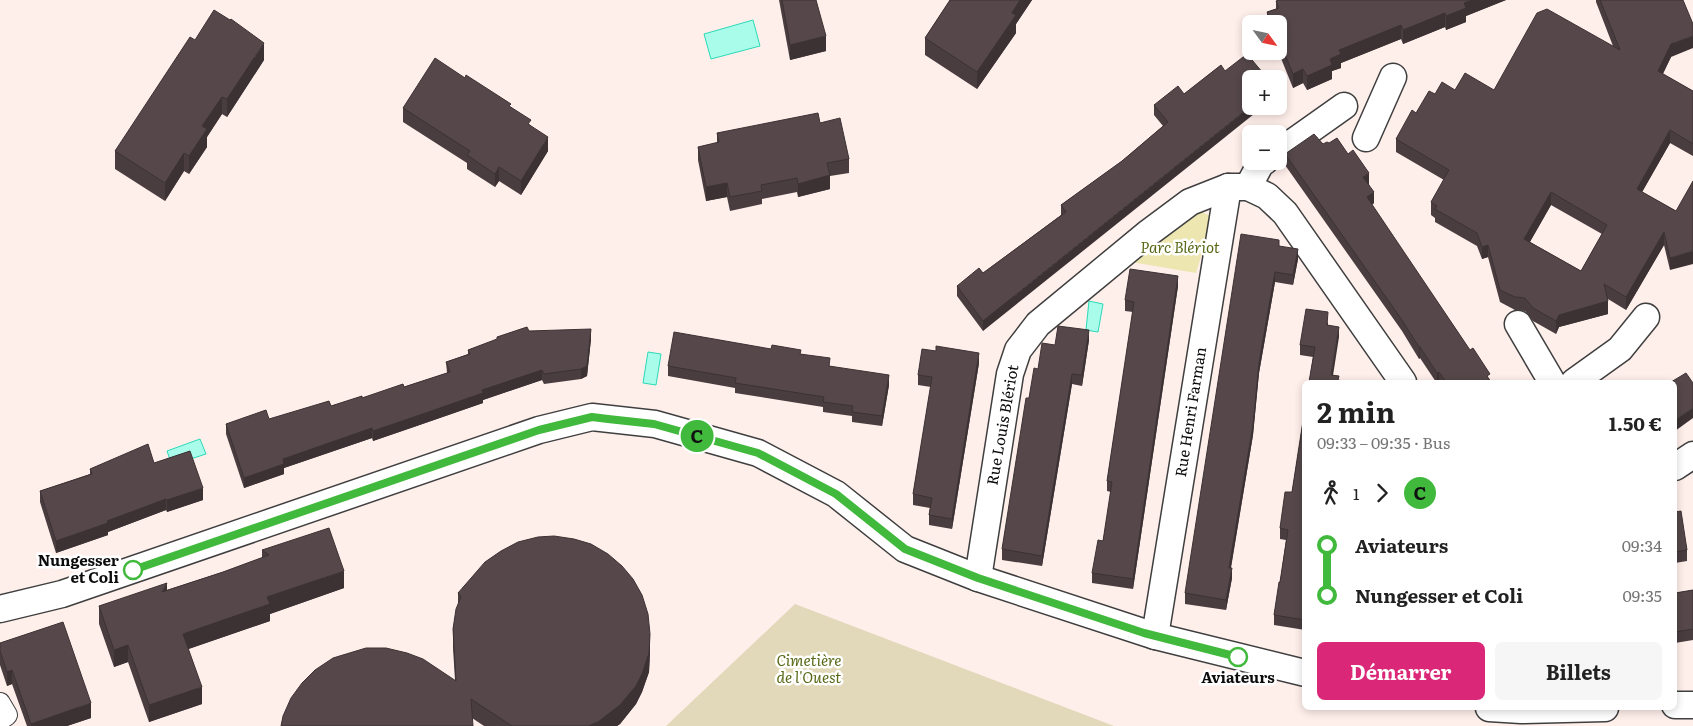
<!DOCTYPE html>
<html lang="fr">
<meta charset="utf-8">
<style>
body{margin:0;font-family:Literata,serif;background:#f6f6f6;color:#222;height:100vh;display:flex;flex-direction:column;font-size:19px;white-space:nowrap}
*{box-sizing:border-box;margin:0}
p{font-size:16px;color:#767676}
.icon{flex:none;width:28px;height:28px;fill:none;stroke:currentColor;stroke-width:2;stroke-linecap:round;stroke-linejoin:round}
.map{position:relative;flex:1;overflow:hidden}
.side{position:absolute;left:1302px;top:380px;width:375px;height:330px;display:flex;flex-direction:column;background:#fff;border-radius:8px;box-shadow:0 2px 8px #0003}
.side>*{flex:none}
.badge{padding:0 10px;border-radius:16px;font-size:18px;line-height:32px}
.needle{width:32px;rotate:123deg}
.tools{position:absolute;left:1242px;top:15px;display:grid;gap:10px}
.tools a{display:grid;place-items:center;width:45px;height:45px;border-radius:8px;background:#fff;box-shadow:0 2px 8px #0003;font-size:25px}
.map>.badge{position:absolute;translate:-50% -50%;box-shadow:0 0 0 2px #fff}
.legs{display:flex;align-items:center;gap:8px;height:55px;padding:0 15px;font-size:16px}
.legs p{margin-inline-start:auto}
.overview{display:flex;align-items:center;justify-content:space-between;height:85px;padding:0 15px}
h1{font-size:28px;font-weight:700;line-height:38px}
.cta{display:flex;gap:10px;margin-top:auto;padding:10px 15px}
.cta a{flex:1;height:58px;border-radius:8px;background:#db2777;color:#fff;font-size:20px;font-weight:700;line-height:58px;text-align:center}
.cta a+a{background:#f6f6f6;color:#222}
ul{padding:0 15px;list-style:none}
li{display:flex;align-items:center;gap:18px;height:50px;font-size:19px}
li i{display:grid;place-items:center;width:8px;height:100%;margin:0 6px;background:currentColor}
li i::after{content:'';width:12px;height:12px;margin:-6px;border:4px solid;border-radius:50%;background:#fff}
li p{margin-inline-start:auto}
li:first-child i{background:linear-gradient(#0000 50%,currentColor 0)}
li:last-child i{background:linear-gradient(currentColor 50%,#0000 0)}
.map>svg:first-child{display:block}
</style>
<div class="map">
<svg width="1693" height="726" viewBox="0 0 1693 726">
<rect width="100%" height="100%" fill="#ffefeb"/>
<!-- green -->
<polygon fill="#ede6b1" points="1192,208 1213,217 1196,273 1131,262"/>
<!-- cemetery -->
<polygon fill="#e2d8ba" points="795,604 1114,726 666,726"/>
<!-- water -->
<g fill="#aafcea" stroke="#2bd9b8">
<polygon points="753,20 760,46 711,59 704,34"/>
<polygon points="1089,301 1103,304 1098,332 1086,330"/>
<polygon points="648,352 661,354 656,385 643,383"/>
<polygon points="200,439 206,454 172,465 167,451"/>
</g>
<g fill="none" stroke-linecap="round" stroke-linejoin="round">
<!-- pedestrian casing -->
<g stroke="#3f3f3f" stroke-width="22">
<polyline id="pedestrian" points="0,703 7,715 0,720"/>
</g>
<!-- minor casing -->
<g stroke="#3f3f3f" stroke-width="29">
<g id="minor">
<polyline points="1366,138 1393,77"/>
<polyline points="1279,152 1344,106"/>
<polyline points="1248,187 1261,163 1265,161"/>
<polyline points="1518,324 1552,382"/>
<polyline points="1574,382 1620,349 1646,317"/>
<polyline points="1675,467 1693,455"/>
<polyline points="978,578 1010,374 1018,350 1038,324 1147,234 1190,202 1228,187 1248,187 1267,196 1285,213 1403,382"/>
<polyline points="0,609 62,594 539,430 592,417 655,424 758,453 836,494 905,549 978,578 1155,636 1305,673"/>
<polyline points="1155,636 1228,187"/>
<polyline points="1675,705 1693,705"/>
<polyline points="1489,708 1521,710 1605,708"/>
</g>
</g>
<!-- pedestrian -->
<use href="#pedestrian" stroke="#fff" stroke-width="20"/>
<!-- minor -->
<use href="#minor" stroke="#fff" stroke-width="26"/>
</g>
<!-- wall -->
<g fill="#493d40" fill-rule="evenodd">
<polygon points="779,0 816,0 826,51 790,60"/>
<polygon points="950,0 1032,0 1016,24 1016,33 977,89 925,55 925,38"/>
<polygon points="1279,0 1506,0 1466,16 1466,22 1446,30 1445,27 1403,44 1401,39 1341,63 1341,68 1332,71 1332,79 1307,90 1303,83 1293,88 1278,51 1279,51 1279,24 1267,24 1267,12 1276,9 1276,1"/>
<path d="M1596 0H1683L1671 57 1663 74 1693 91V156L1670 143 1642 192 1676 211 1670 270 1664 245 1626 310 1608 299V314L1559 327 1556 334 1533 321 1525 311 1515 310 1500 302 1488 257 1482 259 1477 246 1435 222V218L1431 215V202L1444 180 1396 152V139L1416 113 1435 94 1455 90H1494L1613 46 1596 2ZM1551 205 1602 234 1581 271 1530 242Z"/>
<polygon points="195,40 264,60 227,117 222,114 207,137 207,147 189,174 184,171 165,201 115,169 115,151"/>
<polygon points="1221,65 983,331 957,296 957,286 983,273 1061,215 1061,205 1122,161 1163,126 1154,115 1154,105 1184,94"/>
<polygon points="511,107 531,126 548,151 521,195 499,181 495,187 467,169 467,163 403,122 403,108"/>
<polygon points="820,123 849,159 849,173 830,176 830,189 798,197 797,192 762,199 762,204 730,211 727,197 706,201 698,160 698,147 717,143 717,133"/>
<polygon points="1329,143 1348,154 1369,184 1374,203 1372,205 1491,382 1436,382 1420,358 1419,359 1402,331 1285,165 1285,154"/>
<polygon points="1279,246 1298,259 1293,285 1275,282 1259,373 1253,435 1231,568 1232,578 1226,610 1185,604 1185,593"/>
<polygon points="1178,286 1133,589 1092,583 1092,573 1103,541 1111,492 1107,491 1107,481 1133,312 1125,311 1125,300"/>
<polygon points="1328,322 1328,325 1339,337 1309,382 1313,357 1300,355 1300,345"/>
<polygon points="529,331 591,339 587,376 581,379 544,384 542,380 483,400 483,403 414,427 373,441 372,438 284,468 284,474 244,488 226,434 226,424 269,419 331,406 404,387 447,373 446,362 468,354 468,350 497,340 497,337"/>
<polygon points="1089,340 1082,386 1072,384 1042,566 1002,560 1002,549 1029,398 1038,369 1055,345"/>
<polygon points="801,354 830,366 889,385 882,426 852,422 852,416 823,412 823,407 735,393 735,388 668,376 668,366"/>
<polygon points="979,363 952,529 929,525 929,515 930,508 913,505 913,494 931,387 918,385 918,375"/>
<polygon points="1305,408 1305,630 1274,625 1274,615 1280,582 1286,540 1280,539 1280,528 1292,492"/>
<polygon points="154,463 203,500 167,512 166,510 108,532 108,535 56,553 40,502 40,491 90,474 90,469"/>
<polygon points="1675,512 1687,550 1687,561 1675,563"/>
<polygon points="262,550 344,588 270,614 270,621 188,649 202,704 149,722 128,662 114,667 99,624 99,606 167,590 223,572 262,558"/>
<polygon points="1693,590 1693,640 1675,643 1675,593"/>
<polygon points="458,593 650,652 649,672 642,692 636,704 620,724 617,726 484,726 472,718 455,680 453,648 453,629 458,606"/>
<polygon points="0,643 91,718 67,726 27,726 12,684 7,686 0,665"/>
</g>
<!-- shaded-wall -->
<g fill="#3c3234">
<polygon points="1020,0 1032,0 1016,24 1016,33 977,89 977,72 1012,13"/>
<polygon points="1472,0 1506,0 1466,16 1466,22 1446,30 1446,16 1464,3"/>
<polygon points="1445,13 1445,27 1403,44 1403,30"/>
<polygon points="1401,25 1401,39 1341,63 1341,68 1332,71 1332,79 1307,90 1307,76 1330,59 1339,50"/>
<polygon points="826,36 826,51 790,60 790,45"/>
<polygon points="1693,36 1693,48 1671,57 1658,83 1658,71 1671,44"/>
<polygon points="264,43 264,60 227,117 227,99"/>
<polygon points="1303,69 1303,83 1293,88 1293,74"/>
<polygon points="222,97 222,114 207,137 207,147 189,174 189,156 202,126"/>
<polygon points="1251,106 1264,106 983,331 983,321"/>
<polygon points="1670,130 1670,143 1637,201 1637,189"/>
<polygon points="548,137 548,151 521,195 521,181"/>
<polygon points="184,153 184,171 165,201 165,183"/>
<polygon points="499,167 499,181 495,187 495,174"/>
<polygon points="1369,173 1369,184 1363,188 1363,177"/>
<polygon points="830,175 830,189 798,197 798,184"/>
<polygon points="727,183 727,197 706,201 706,187"/>
<polygon points="1374,192 1374,203 1367,208 1367,197"/>
<polygon points="1551,192 1551,205 1524,252 1524,239"/>
<polygon points="1664,232 1664,245 1626,310 1626,297"/>
<polygon points="1488,245 1488,257 1482,259 1482,247"/>
<polygon points="1298,249 1298,259 1293,285 1293,275"/>
<polygon points="1693,251 1693,264 1670,270 1670,258"/>
<polygon points="1275,272 1275,282 1259,373 1253,435 1229,578 1229,568 1259,363"/>
<polygon points="1178,276 1178,286 1133,589 1133,579"/>
<polygon points="1608,301 1608,314 1559,327 1556,334 1556,321 1559,315"/>
<polygon points="1339,327 1339,337 1332,382 1331,375"/>
<polygon points="591,329 591,339 587,376 581,379 581,369"/>
<polygon points="1089,330 1089,340 1082,386 1082,375"/>
<polygon points="1419,347 1420,347 1420,358 1419,359"/>
<polygon points="979,353 979,363 952,529 952,519"/>
<polygon points="542,370 542,380 483,400 483,403 373,441 373,431 482,390"/>
<polygon points="1439,372 1439,382 1437,382 1437,373"/>
<polygon points="1072,374 1072,384 1042,566 1042,556"/>
<polygon points="889,375 889,385 882,426 882,416"/>
<polygon points="1693,408 1693,418 1675,431 1675,420"/>
<polygon points="372,428 372,438 284,468 284,474 244,488 244,478 283,459"/>
<polygon points="203,488 203,500 167,512 167,500"/>
<polygon points="166,499 166,510 108,532 108,535 56,553 56,541 107,521"/>
<polygon points="1232,568 1232,578 1226,610 1226,600"/>
<polygon points="344,571 344,588 270,614 270,621 183,651 183,634 267,597"/>
<polygon points="167,583 167,601 162,592"/>
<polygon points="650,634 650,652 649,672 642,692 636,704 620,724 617,726 588,726"/>
<polygon points="128,645 128,662 114,667 114,650"/>
<polygon points="12,670 12,684 7,686 7,672"/>
<polygon points="202,687 202,704 149,722 149,705"/>
<polygon points="91,703 91,718 67,726 31,726 31,724"/>
</g>
<!-- building -->
<g fill="#55474a" stroke="#3c3234" fill-rule="evenodd">
<polygon points="782,0 816,0 826,36 790,45"/>
<polygon points="950,0 1020,0 1012,13 1016,15 977,72 925,38"/>
<polygon points="1279,0 1472,0 1464,3 1466,8 1446,16 1445,13 1403,30 1401,25 1339,50 1341,54 1330,59 1332,65 1307,76 1303,69 1293,74 1279,40 1279,24 1272,24 1267,12 1279,8 1276,1"/>
<path d="M1600 0H1683L1693 24V36L1671 44 1658 71 1693 91V144L1670 130 1637 189 1676 211 1693 181V251L1670 258 1664 232 1626 297 1604 284 1608 301 1559 315 1556 321 1533 308 1525 298 1515 297 1500 290 1488 245 1482 247 1477 233 1435 209 1437 206 1431 202 1449 170 1396 139 1412 110 1416 113 1429 91 1435 94 1442 82 1455 90 1465 73 1494 90 1537 13 1547 9 1620 50ZM1551 192 1607 225 1581 271 1524 239Z"/>
<polygon points="214,10 230,20 231,19 264,43 227,99 222,97 202,126 207,129 189,156 184,153 165,183 115,151 190,37 195,40"/>
<polygon points="1247,54 1268,79 1251,79 1251,106 983,321 957,286 979,268 983,273 1066,212 1061,205 1122,161 1168,122 1154,105 1178,86 1184,94 1221,65 1225,71"/>
<polygon points="435,58 465,78 466,75 511,104 509,106 531,120 528,124 548,137 521,181 499,167 495,174 467,155 470,151 403,108"/>
<polygon points="818,113 820,123 840,118 849,159 827,163 830,175 798,184 797,178 761,185 762,191 730,197 727,183 706,187 698,147 719,142 717,133"/>
<polygon points="1314,134 1323,144 1327,142 1329,143 1337,138 1348,154 1353,150 1369,173 1363,177 1374,192 1367,197 1470,350 1473,348 1490,374 1487,376 1491,382 1446,382 1439,372 1437,373 1420,347 1419,347 1402,320 1285,154"/>
<polygon points="1241,234 1279,240 1279,246 1298,249 1293,275 1275,272 1259,363 1253,425 1229,568 1232,568 1226,600 1185,593"/>
<polygon points="1130,269 1178,276 1133,579 1092,573 1098,540 1103,541 1112,482 1107,481 1134,302 1125,300"/>
<polygon points="1306,309 1328,312 1327,325 1339,327 1331,375 1339,376 1338,380 1349,382 1309,382 1315,347 1300,345"/>
<polygon points="1058,326 1089,330 1082,375 1072,374 1042,556 1002,549 1026,398 1029,398 1034,368 1038,369 1042,343 1055,345"/>
<polygon points="527,327 529,331 591,329 587,366 581,369 544,374 542,370 482,390 483,393 414,417 373,431 372,428 283,459 284,464 244,478 226,424 266,410 269,419 329,401 331,406 362,396 362,398 403,384 404,387 450,372 446,362 470,354 468,350 497,339 497,337"/>
<polygon points="674,332 771,349 772,345 801,350 800,354 830,358 829,366 889,375 882,416 852,412 853,406 823,402 824,397 735,383 736,378 668,366"/>
<polygon points="936,346 979,353 952,519 929,515 932,498 913,494 932,377 918,375 922,349 936,351"/>
<polygon points="1686,373 1693,383 1693,408 1675,420 1675,382 1671,382"/>
<polygon points="1305,408 1305,620 1274,615 1279,582 1280,582 1288,530 1280,528 1285,492 1292,492"/>
<polygon points="148,444 154,463 190,451 203,488 167,500 166,499 107,521 108,523 56,541 40,491 92,474 90,469"/>
<polygon points="1681,511 1687,550 1675,552 1675,512"/>
<polygon points="329,528 344,571 267,597 270,604 183,634 202,687 149,705 128,645 114,650 99,606 167,583 162,592 223,572 269,555 262,550"/>
<polygon points="554,536 574,539 591,544 608,554 622,566 633,579 642,595 648,614 650,634 649,653 642,674 636,686 620,705 598,722 588,726 512,726 471,699 473,726 281,726 283,716 291,698 302,683 315,670 333,658 366,648 386,648 407,653 423,659 456,681 453,629 456,609 461,597 458,593 485,562 501,551 518,542 538,537"/>
<polygon points="1693,590 1693,629 1675,632 1675,593"/>
<polygon points="63,622 91,703 31,724 12,670 7,672 0,651 0,643"/>
</g>
<g fill="none" stroke-linecap="round" stroke-linejoin="round">
<!-- line-1 casing -->
<g stroke="#fff" stroke-width="11">
<polyline id="line-1" points="133,570 539,430 592,417 608,419 654,424 758,453 836,494 905,549 978,578 1144,633 1238,657"/>
</g>
<!-- line-1 -->
<use href="#line-1" stroke="#40b93c" stroke-width="8"/>
</g>
<!-- markers -->
<g fill="#fff" stroke="#40b93c" stroke-width="2.5">
<circle cx="133" cy="570" r="9"/>
<circle cx="1238" cy="657" r="9"/>
</g>
<g text-anchor="middle" stroke-width="5" stroke-linejoin="round" paint-order="stroke">
<!-- park labels -->
<g font-size="15" font-style="italic" fill="#586917" stroke="#fff">
<text x="1180" y="253">Parc Blériot</text>
<text x="809" y="666">Cimetière<tspan x="809" dy="17">de l'Ouest</tspan></text>
</g>
<!-- street labels -->
<g font-size="15" fill="#0c0c0c" stroke="#fff">
<text transform="translate(1191 412) rotate(-81)" y="5">Rue Henri Farman</text>
<text transform="translate(1003 425) rotate(-80)" y="5">Rue Louis Blériot</text>
</g>
<!-- stop labels -->
<g font-size="15" font-weight="bold" fill="#0c0c0c" stroke="#fff" text-anchor="end">
<text x="119" y="566">Nungesser<tspan x="119" dy="17">et Coli</tspan></text>
<text x="1238" y="683" text-anchor="middle">Aviateurs</text>
</g>
</g>
</svg>
<div class="tools">
<a><svg class="needle" viewBox="-14 -14 28 28"><path d="M0-13l5 13h-10z" fill="#e53935"/><path d="M0 13l5-13h-10z" fill="#767676"/></svg></a>
<a>+</a>
<a>−</a>
</div>
<b class="badge" style="left:697px;top:436px;background:#40b93c;color:#111">C</b>
<section class="side">
<div class="overview"><div><h1>2 min</h1><p>09:33 – 09:35 · Bus</p></div><b>1.50 €</b></div>
<div class="legs"><svg class="icon" aria-label="walk" viewBox="0 0 24 24"><circle cx="13" cy="4" r="2"/><path d="M13 8l-2 6 4 7M11 14l-3 7M7 12l3-4h3l4 4"/></svg>1<svg class="icon" aria-label="forward" viewBox="0 0 24 24"><path d="M9 5l7 7-7 7"/></svg><b class="badge" style="background:#40b93c;color:#111">C</b></div>
<ul>
<li><i style="color:#40b93c"></i><b>Aviateurs</b><p>09:34</p></li>
<li><i style="color:#40b93c"></i><b>Nungesser et Coli</b><p>09:35</p></li>
</ul>
<div class="cta"><a>Démarrer</a><a>Billets</a></div>
</section>
</div>
